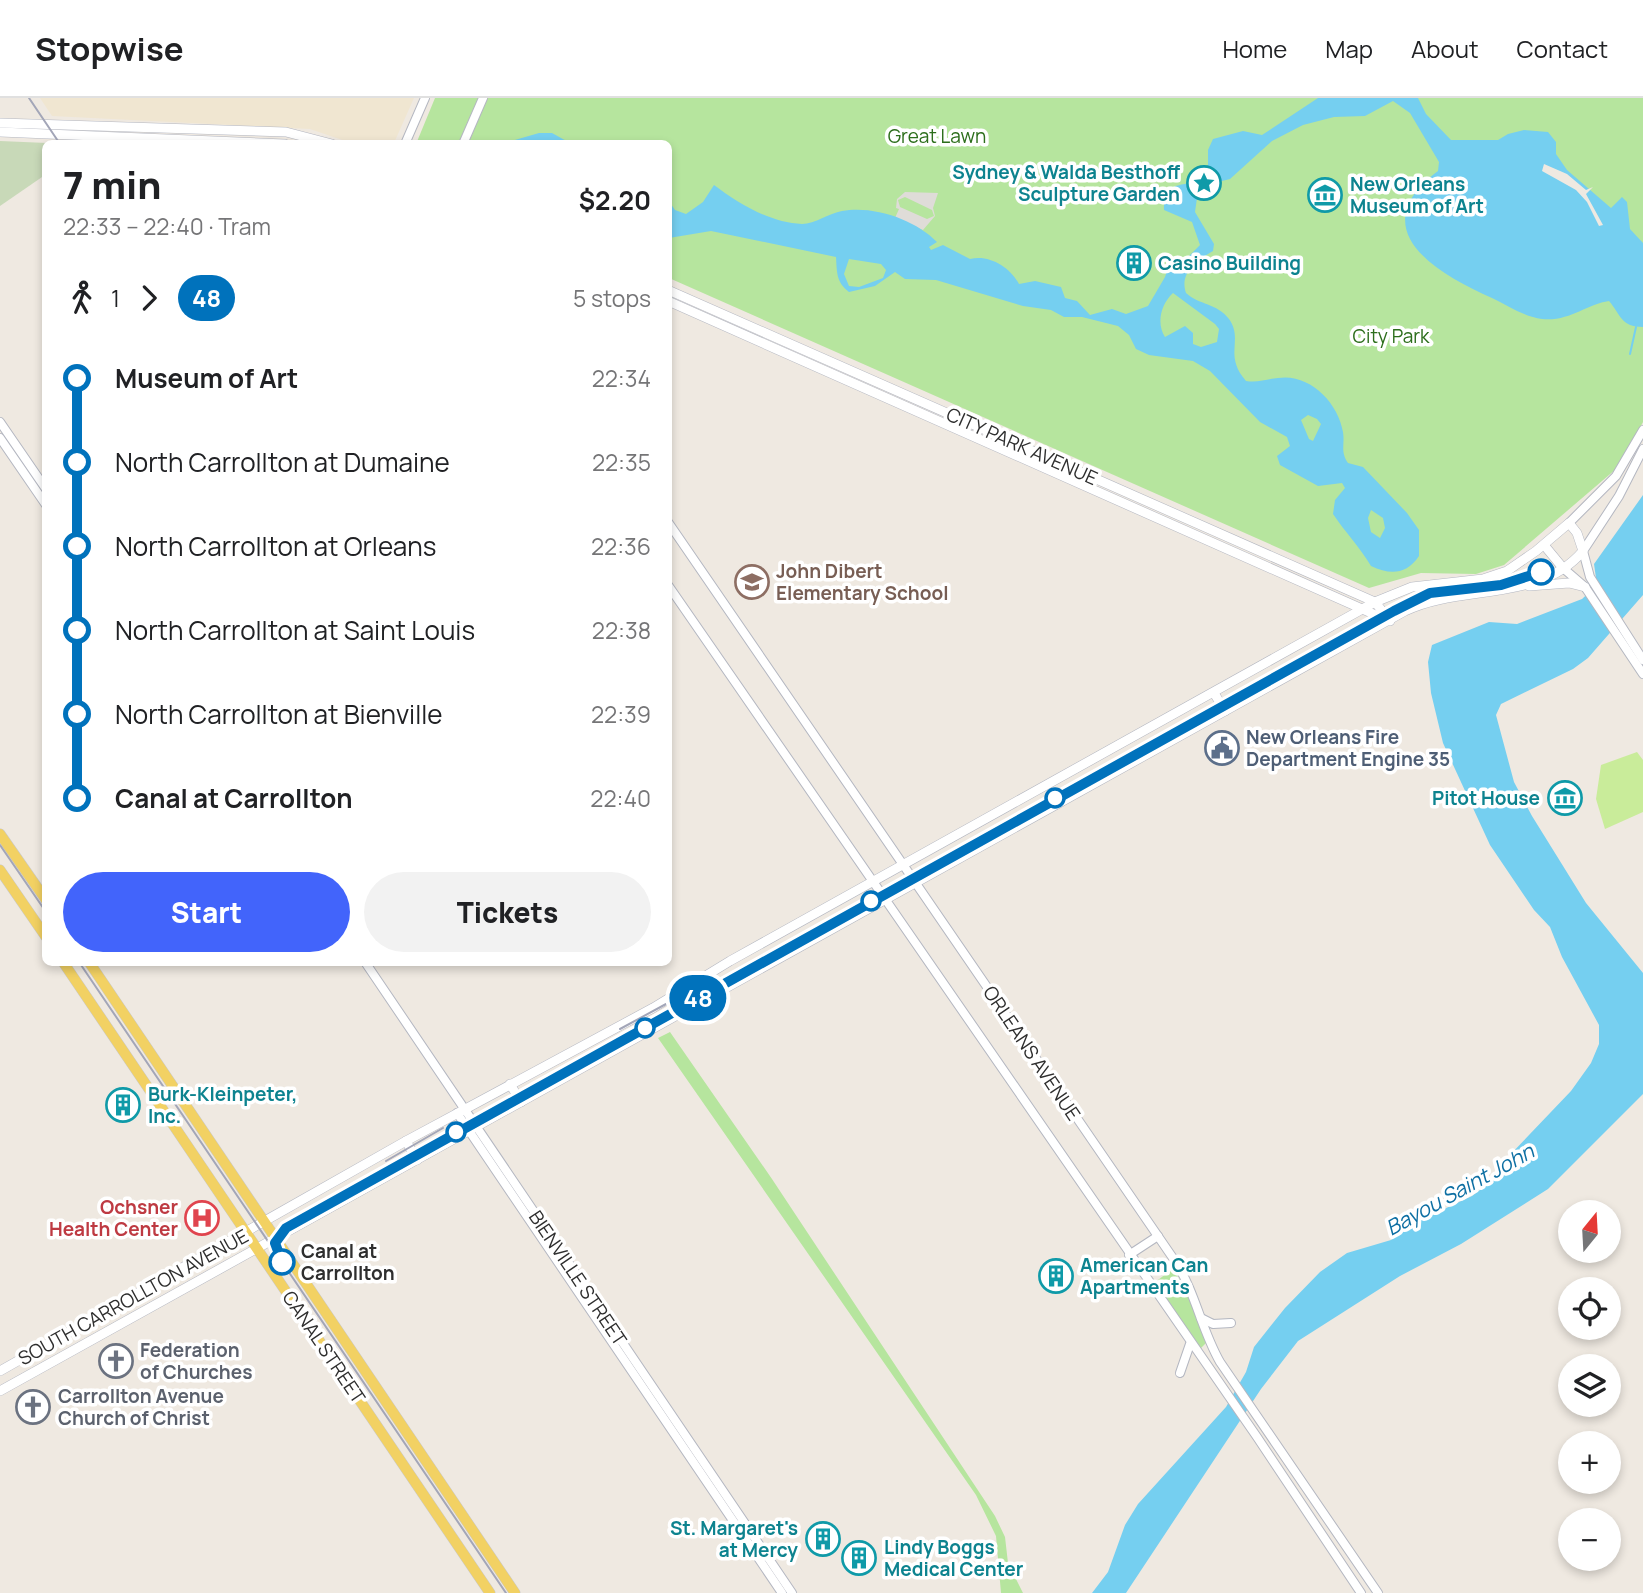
<!DOCTYPE html>
<meta charset="utf-8">
<style>
body{margin:0;font-family:Manrope,sans-serif;background:#f2f2f2;color:#202124;height:100vh;display:flex;flex-direction:column;font-size:26px;white-space:nowrap}
*{box-sizing:border-box;margin:0}
p{font-size:23px;color:#757577}
.icon{flex:none;width:38px;height:38px;fill:none;stroke:currentColor;stroke-width:2;stroke-linecap:round;stroke-linejoin:round}
.map{position:relative;flex:1;overflow:hidden}
.sheet{position:absolute;left:42px;top:42px;width:630px;height:826px;display:flex;flex-direction:column;background:#fff;border-radius:10px;box-shadow:0 4px 10px #0003}
.sheet>*{flex:none}
.badge{padding:0 14px;border-radius:23px;font-size:24px;line-height:46px}
.needle{width:46px;rotate:18deg}
.controls{position:absolute;left:1558px;top:1102px;display:grid;gap:14px}
.controls a{display:grid;place-items:center;width:63px;height:63px;border-radius:50%;background:#fff;box-shadow:0 4px 10px #0003;font-size:35px}
.map>.badge{position:absolute;translate:-50% -50%;box-shadow:0 0 0 4px #fff}
.legs{display:flex;align-items:center;gap:10px;height:77px;padding:0 21px;font-size:23px}
.legs p{margin-inline-start:auto}
.headline{display:flex;align-items:center;justify-content:space-between;height:119px;padding:0 21px}
h1{font-size:38px;font-weight:800;line-height:52px}
.cta{display:flex;gap:14px;margin-top:auto;padding:14px 21px}
.cta a{flex:1;height:80px;border-radius:42px;background:#4264fb;color:#fff;font-size:28px;font-weight:800;line-height:80px;text-align:center}
.cta a+a{background:#f2f2f2;color:#202124}
ul{padding:0 21px;list-style:none}
li{display:flex;align-items:center;gap:24px;height:84px;font-size:26px}
li i{display:grid;place-items:center;width:10px;height:100%;margin:0 9px;background:currentColor}
li i::after{content:'';width:18px;height:18px;margin:-9px;border:5px solid;border-radius:50%;background:#fff}
li p{margin-inline-start:auto}
li:first-child i{background:linear-gradient(#0000 50%,currentColor 0)}
li:last-child i{background:linear-gradient(currentColor 50%,#0000 0)}
header{display:flex;align-items:center;gap:42px;box-sizing:border-box;height:98px;padding:0 35px;background:#fff;border-bottom:2px solid #e0e0e0}
header strong{font-size:33px}
nav{display:flex;gap:38px;margin-inline-start:auto;font-size:24px}
.map>svg:first-child{display:block}
</style>
<header>
<strong>Stopwise</strong>
<nav><a>Home</a><a>Map</a><a>About</a><a>Contact</a></nav>
</header>
<div class="map">
<svg width="1643" height="1495" viewBox="0 0 1643 1495">
<rect width="100%" height="100%" fill="#efe9e1"/>
<!-- education -->
<polygon fill="#f0e6d1" points="40,0 414,0 394,45 354,46 310,31 52,18"/>
<!-- green -->
<g fill="#b6e59e">
<polygon points="435,0 1643,0 1643,324 1633,343 1616,371 1504,467 1476,476 1421,475 1369,490 669,180 668,46 416,46"/>
<polygon points="670,934 772,1081 995,1418 1005,1439 1008,1465 1023,1495 1001,1495 996,1438 976,1397 658,940"/>
<polygon points="1172,1171 1190,1196 1206,1245 1199,1252 1153,1186"/>
</g>
<!-- cemetery -->
<polygon fill="#c8d9b8" points="0,43 47,45 45,77 0,108"/>
<!-- pitch -->
<polygon fill="#c9ec9a" points="1637,654 1643,662 1643,714 1605,731 1596,701 1601,667"/>
<!-- plaza -->
<path fill="#dfdcd8" fill-rule="evenodd" d="M905 94 938 95 933 110 935 118 923 132 895 120 899 111 896 110 897 101ZM905 99 932 112 934 118 927 121 900 109 898 102Z"/>
<!-- water -->
<g fill="#75cff0" fill-rule="evenodd">
<path d="M1318 0H1418L1426 16 1451 42H1498L1508 36 1524 32 1548 34 1556 44V56L1567 72 1611 110 1622 99 1627 104 1630 131 1643 145V229C1621 229 1621 217 1609 203 1587 206 1569 224 1542 221 1524 219 1507 207 1492 200 1436 175 1361 131 1438 73L1439 64 1410 15 1393 3 1365 18 1334 19 1303 27 1272 43 1230 81 1214 85 1197 100 1195 114 1214 146 1213 153C1197 162 1179 175 1186 195 1199 207 1217 205 1229 221 1244 242 1223 257 1246 283 1258 285 1266 281 1278 280 1309 275 1338 304 1343 334 1345 347 1340 353 1348 365L1363 369 1407 415 1419 432V458C1406 477 1390 477 1371 468 1359 448 1345 434 1333 416L1335 402 1345 390 1342 385 1318 388 1280 367 1277 358 1290 348 1287 339 1260 324 1210 273 1193 263 1149 257 1136 251 1129 237 1118 228 1082 219H1064L1051 212 1023 208 936 182 905 181 895 174 875 188 849 194C836 184 837 174 836 159L711 133 669 140 668 102 675 112 686 116 703 104 714 87C738 105 770 125 802 126 815 126 829 115 842 113 874 107 916 122 937 144L929 149 931 152 943 147 970 161C989 156 1010 169 1019 186L1035 183 1061 189 1065 200 1077 203 1090 217 1112 211 1126 216 1148 208 1165 179 1169 167 1188 159 1200 147 1192 124 1164 112C1164 77 1187 93 1208 77V52L1213 41 1243 33 1262 37ZM849 161 881 166 886 172 883 180 859 189 849 188 844 176ZM1173 195 1215 226 1219 231 1217 244 1201 249 1193 246V235L1185 228 1165 239C1156 225 1161 206 1173 195ZM1308 317 1317 321 1321 326 1313 343 1309 341 1301 322ZM1371 412 1383 420 1385 430 1380 440 1371 434 1368 420Z"/>
<polygon points="539,35 552,35 570,45 505,45"/>
<polygon points="1643,397 1643,497 1588,560 1573,571 1501,606 1496,617 1514,684 1532,718 1586,805 1643,875 1643,996 1548,1091 1461,1146 1400,1178 1298,1243 1261,1291 1126,1495 1092,1495 1108,1474 1125,1427 1138,1406 1226,1309 1246,1274 1254,1249 1285,1210 1320,1174 1347,1155 1391,1142 1414,1125 1472,1098 1488,1086 1509,1058 1571,993 1591,965 1599,946 1599,927 1562,859 1550,829 1534,812 1490,747 1443,645 1431,595 1428,564 1432,547 1489,524 1517,526 1582,501 1597,487 1594,466"/>
</g>
<!-- pier -->
<polygon fill="#efe9e1" points="1544,66 1567,76 1586,92 1593,89 1586,96 1603,127 1599,128 1587,104 1576,92 1542,73"/>
<g fill="none" stroke-linecap="round" stroke-linejoin="round">
<!-- stream -->
<polyline stroke="#75cff0" stroke-width="2" points="1630,256 1636,229"/>
<!-- tertiary casing -->
<g stroke="#b4b7c1" stroke-width="10">
<g id="tertiary">
<polyline points="405,46 425,0"/>
<polyline points="463,46 483,0"/>
<polyline points="0,324 46,391"/>
<polyline points="0,340 46,407"/>
<polyline points="1643,351 1619,398 1583,453 1590,479 1643,562"/>
<path d="M668 424 1175 1163C1196 1195 1201 1231 1220 1264L1378 1495"/>
<polyline points="1569,425 1616,378 1643,332"/>
<polyline points="1563,470 1585,489 1643,576"/>
<polyline points="668,487 1257,1339 1361,1495"/>
<polyline points="365,864 792,1495"/>
<polyline points="457,1015 782,1495"/>
<polyline points="1129,1157 1158,1138"/>
<polyline points="1201,1220 1213,1226 1231,1225"/>
<polyline points="1180,1275 1190,1246"/>
</g>
</g>
<!-- secondary casing -->
<g stroke="#b4b7c1" stroke-width="10">
<g id="secondary">
<polyline points="0,25 286,34 332,46"/>
<polyline points="0,34 285,46"/>
<polyline points="668,192 1375,504 1390,523"/>
<polyline points="668,203 1387,522"/>
<polyline points="1544,447 1563,470"/>
<polyline points="1529,488 1569,485 1585,489"/>
<polyline points="1214,595 1225,613"/>
<polyline points="510,986 521,1004"/>
<polyline points="406,1043 417,1062"/>
<path d="M0 1273 406 1043 653 910 730 863 1375 504 1412 489 1483 481 1507 473 1536 453 1569 425 1577 435 1583 453C1539 505 1460 486 1405 513L0 1293"/>
</g>
</g>
<!-- primary casing -->
<g stroke="#c9c9c9" stroke-width="11">
<g id="primary">
<polyline points="0,736 46,802"/>
<polyline points="0,772 46,839"/>
<polyline points="63,864 490,1495"/>
<polyline points="89,864 515,1495"/>
</g>
</g>
<!-- tertiary -->
<use href="#tertiary" stroke="#fff" stroke-width="8"/>
<!-- secondary -->
<use href="#secondary" stroke="#fff" stroke-width="9"/>
<!-- primary -->
<use href="#primary" stroke="#f2d163" stroke-width="10"/>
<!-- tram -->
<g stroke="#a3a6b8" stroke-width="2">
<polyline points="0,747 46,814"/>
<polyline points="79,864 506,1495"/>
<polyline points="620,931 666,906"/>
<polyline points="386,1063 443,1030"/>
<polyline points="280,1160 275,1145 286,1130 1415,501 1439,493 1501,487 1545,473"/>
</g>
<!-- rail -->
<polyline stroke="#a3a6b8" stroke-width="2" points="29,0 60,46"/>
</g>
<g fill="none" stroke-linecap="round" stroke-linejoin="round">
<!-- line-1 casing -->
<g stroke="#fff" stroke-width="16">
<polyline id="line-1" points="282,1164 275,1145 286,1130 1394,513 1430,495 1501,487 1541,474"/>
</g>
<!-- line-1 -->
<use href="#line-1" stroke="#0072bc" stroke-width="10"/>
</g>
<!-- icons -->
<defs>
<g id="sight-ring" transform="scale(1.75)"><circle r="9.5" fill="#fff" stroke="#0f9aa8" stroke-width="1.5"/><path d="M0-6L1.8-2.2L6-1.7L2.9 1.2L3.7 5.4L0 3.3L-3.7 5.4L-2.9 1.2L-6-1.7L-1.8-2.2Z" fill="#0f9aa8"/></g>
<g id="museum-ring" transform="scale(1.75)"><circle r="9.5" fill="#fff" stroke="#0f9aa8" stroke-width="1.5"/><path d="M0-6L6-3V-2H-6V-3ZM-5-1h2V3h-2ZM-1-1h2V3h-2ZM3-1h2V3H3ZM-6 4H6V6H-6Z" fill="#0f9aa8"/></g>
<g id="building-ring" transform="scale(1.75)"><circle r="9.5" fill="#fff" stroke="#0f9aa8" stroke-width="1.5"/><path d="M-4-6H4V6H1V3H-1V6H-4ZM-2.5-4.3h1.7v1.8h-1.7ZM.8-4.3h1.7v1.8H.8ZM-2.5-1h1.7V.8h-1.7ZM.8-1h1.7V.8H.8Z" fill="#0f9aa8"/></g>
<g id="school-ring" transform="scale(1.75)"><circle r="9.5" fill="#fff" stroke="#8d6e63" stroke-width="1.5"/><path d="M0-5L7-2L0 1L-7-2ZM-4 1L0 2.5L4 1V4Q0 6-4 4Z" fill="#8d6e63"/></g>
<g id="civic-ring" transform="scale(1.75)"><circle r="9.5" fill="#fff" stroke="#5c6f8a" stroke-width="1.5"/><path d="M-.6-6.5H3V-4.5H.6V-3L4-1V1h2V6H-6V1h2V-1L-.6-3ZM-1.2 2.5V6h2.4V2.5Z" fill="#5c6f8a"/></g>
<g id="hospital-ring" transform="scale(1.75)"><circle r="9.5" fill="#fff" stroke="#e0444e" stroke-width="1.5"/><path d="M-5-5h3v3.5h4V-5h3V5h-3V1.5h-4V5h-3Z" fill="#e0444e"/></g>
<g id="church-ring" transform="scale(1.75)"><circle r="9.5" fill="#fff" stroke="#6b7280" stroke-width="1.5"/><path d="M-1.2-6h2.4v3.5h3.3v2.4h-3.3V6h-2.4V-.1h-3.3v-2.4h3.3Z" fill="#6b7280"/></g>
</defs>
<g fill-rule="evenodd">
<use href="#sight-ring" x="1204" y="85"/>
<use href="#museum-ring" x="1325" y="97"/>
<use href="#building-ring" x="1134" y="165"/>
<use href="#school-ring" x="752" y="484"/>
<use href="#civic-ring" x="1222" y="650"/>
<use href="#museum-ring" x="1565" y="700"/>
<use href="#building-ring" x="123" y="1007"/>
<use href="#hospital-ring" x="202" y="1120"/>
<use href="#building-ring" x="1056" y="1178"/>
<use href="#church-ring" x="116" y="1263"/>
<use href="#church-ring" x="33" y="1309"/>
<use href="#building-ring" x="823" y="1441"/>
<use href="#building-ring" x="859" y="1460"/>
</g>
<!-- markers -->
<g fill="#fff" stroke="#0072bc" stroke-width="3.5">
<circle cx="1541" cy="474" r="12"/>
<circle cx="1055" cy="700" r="9"/>
<circle cx="871" cy="803" r="9"/>
<circle cx="645" cy="930" r="9"/>
<circle cx="456" cy="1034" r="9"/>
<circle cx="282" cy="1164" r="12"/>
</g>
<g text-anchor="middle" stroke-width="7" stroke-linejoin="round" paint-order="stroke">
<!-- park labels -->
<g font-size="19" fill="#2c6e1b" stroke="#fff">
<text x="937" y="45">Great Lawn</text>
<text x="1391" y="245">City Park</text>
</g>
<!-- culture labels -->
<g font-size="19" font-weight="bold" fill="#0d838f" stroke="#fff" text-anchor="start">
<text x="1180" y="81" text-anchor="end">Sydney &amp; Walda Besthoff<tspan x="1180" dy="22">Sculpture Garden</tspan></text>
<text x="1350" y="93">New Orleans<tspan x="1350" dy="22">Museum of Art</tspan></text>
<text x="1158" y="172">Casino Building</text>
<text x="1540" y="707" text-anchor="end">Pitot House</text>
<text x="148" y="1003">Burk-Kleinpeter,<tspan x="148" dy="22">Inc.</tspan></text>
<text x="1080" y="1174">American Can<tspan x="1080" dy="22">Apartments</tspan></text>
<text x="798" y="1437" text-anchor="end">St. Margaret's<tspan x="798" dy="22">at Mercy</tspan></text>
<text x="884" y="1456">Lindy Boggs<tspan x="884" dy="22">Medical Center</tspan></text>
</g>
<!-- street labels -->
<g font-size="19" fill="#2e2e2e" stroke="#fff">
<text transform="translate(1022 348) rotate(24)" y="7">CITY PARK AVENUE</text>
<text transform="translate(1032 955) rotate(56)" y="7">ORLEANS AVENUE</text>
<text transform="translate(578 1180) rotate(56)" y="7">BIENVILLE STREET</text>
<text transform="translate(133 1199) rotate(-29)" y="7">SOUTH CARROLLTON AVENUE</text>
<text transform="translate(324 1249) rotate(56)" y="7">CANAL STREET</text>
</g>
<!-- education labels -->
<g font-size="19" font-weight="bold" fill="#785e54" stroke="#fff" text-anchor="start">
<text x="776" y="480">John Dibert<tspan x="776" dy="22">Elementary School</tspan></text>
</g>
<!-- service labels -->
<g font-size="19" font-weight="bold" fill="#4e5e75" stroke="#fff" text-anchor="start">
<text x="1246" y="646">New Orleans Fire<tspan x="1246" dy="22">Department Engine 35</tspan></text>
</g>
<!-- health labels -->
<g font-size="19" font-weight="bold" fill="#be3a42" stroke="#fff" text-anchor="end">
<text x="178" y="1116">Ochsner<tspan x="178" dy="22">Health Center</tspan></text>
</g>
<!-- stop labels -->
<g font-size="19" font-weight="bold" fill="#2e2e2e" stroke="#fff" text-anchor="start">
<text x="301" y="1160">Canal at<tspan x="301" dy="22">Carrollton</tspan></text>
</g>
<!-- worship labels -->
<g font-size="19" font-weight="bold" fill="#5b616d" stroke="#fff" text-anchor="start">
<text x="140" y="1259">Federation<tspan x="140" dy="22">of Churches</tspan></text>
<text x="58" y="1305">Carrollton Avenue<tspan x="58" dy="22">Church of Christ</tspan></text>
</g>
<!-- water labels -->
<g font-size="21" font-style="italic" fill="#0d6fa3" stroke="#fff">
<text transform="translate(1460 1092) rotate(-29)" y="7">Bayou Saint John</text>
</g>
</g>
</svg>
<div class="controls">
<a><svg class="needle" viewBox="-14 -14 28 28"><path d="M0-13l5 13h-10z" fill="#e53935"/><path d="M0 13l5-13h-10z" fill="#757577"/></svg></a>
<a><svg class="icon" aria-label="locate" viewBox="0 0 24 24"><circle cx="12" cy="12" r="6"/><path d="M12 2v4M12 18v4M2 12h4M18 12h4"/></svg></a>
<a><svg class="icon" aria-label="layers" viewBox="0 0 24 24"><path d="M12 4l9 5-9 5-9-5zM3 14l9 5 9-5"/></svg></a>
<a>+</a>
<a>−</a>
</div>
<b class="badge" style="left:698px;top:900px;background:#0072bc;color:#fff">48</b>
<section class="sheet">
<div class="headline"><div><h1>7 min</h1><p>22:33 – 22:40 · Tram</p></div><b>$2.20</b></div>
<div class="legs"><svg class="icon" aria-label="walk" viewBox="0 0 24 24"><circle cx="13" cy="4" r="2"/><path d="M13 8l-2 6 4 7M11 14l-3 7M7 12l3-4h3l4 4"/></svg>1<svg class="icon" aria-label="forward" viewBox="0 0 24 24"><path d="M9 5l7 7-7 7"/></svg><b class="badge" style="background:#0072bc;color:#fff">48</b><p>5 stops</p></div>
<ul>
<li><i style="color:#0072bc"></i><b>Museum of Art</b><p>22:34</p></li>
<li><i style="color:#0072bc"></i><span>North Carrollton at Dumaine</span><p>22:35</p></li>
<li><i style="color:#0072bc"></i><span>North Carrollton at Orleans</span><p>22:36</p></li>
<li><i style="color:#0072bc"></i><span>North Carrollton at Saint Louis</span><p>22:38</p></li>
<li><i style="color:#0072bc"></i><span>North Carrollton at Bienville</span><p>22:39</p></li>
<li><i style="color:#0072bc"></i><b>Canal at Carrollton</b><p>22:40</p></li>
</ul>
<div class="cta"><a>Start</a><a>Tickets</a></div>
</section>
</div>
